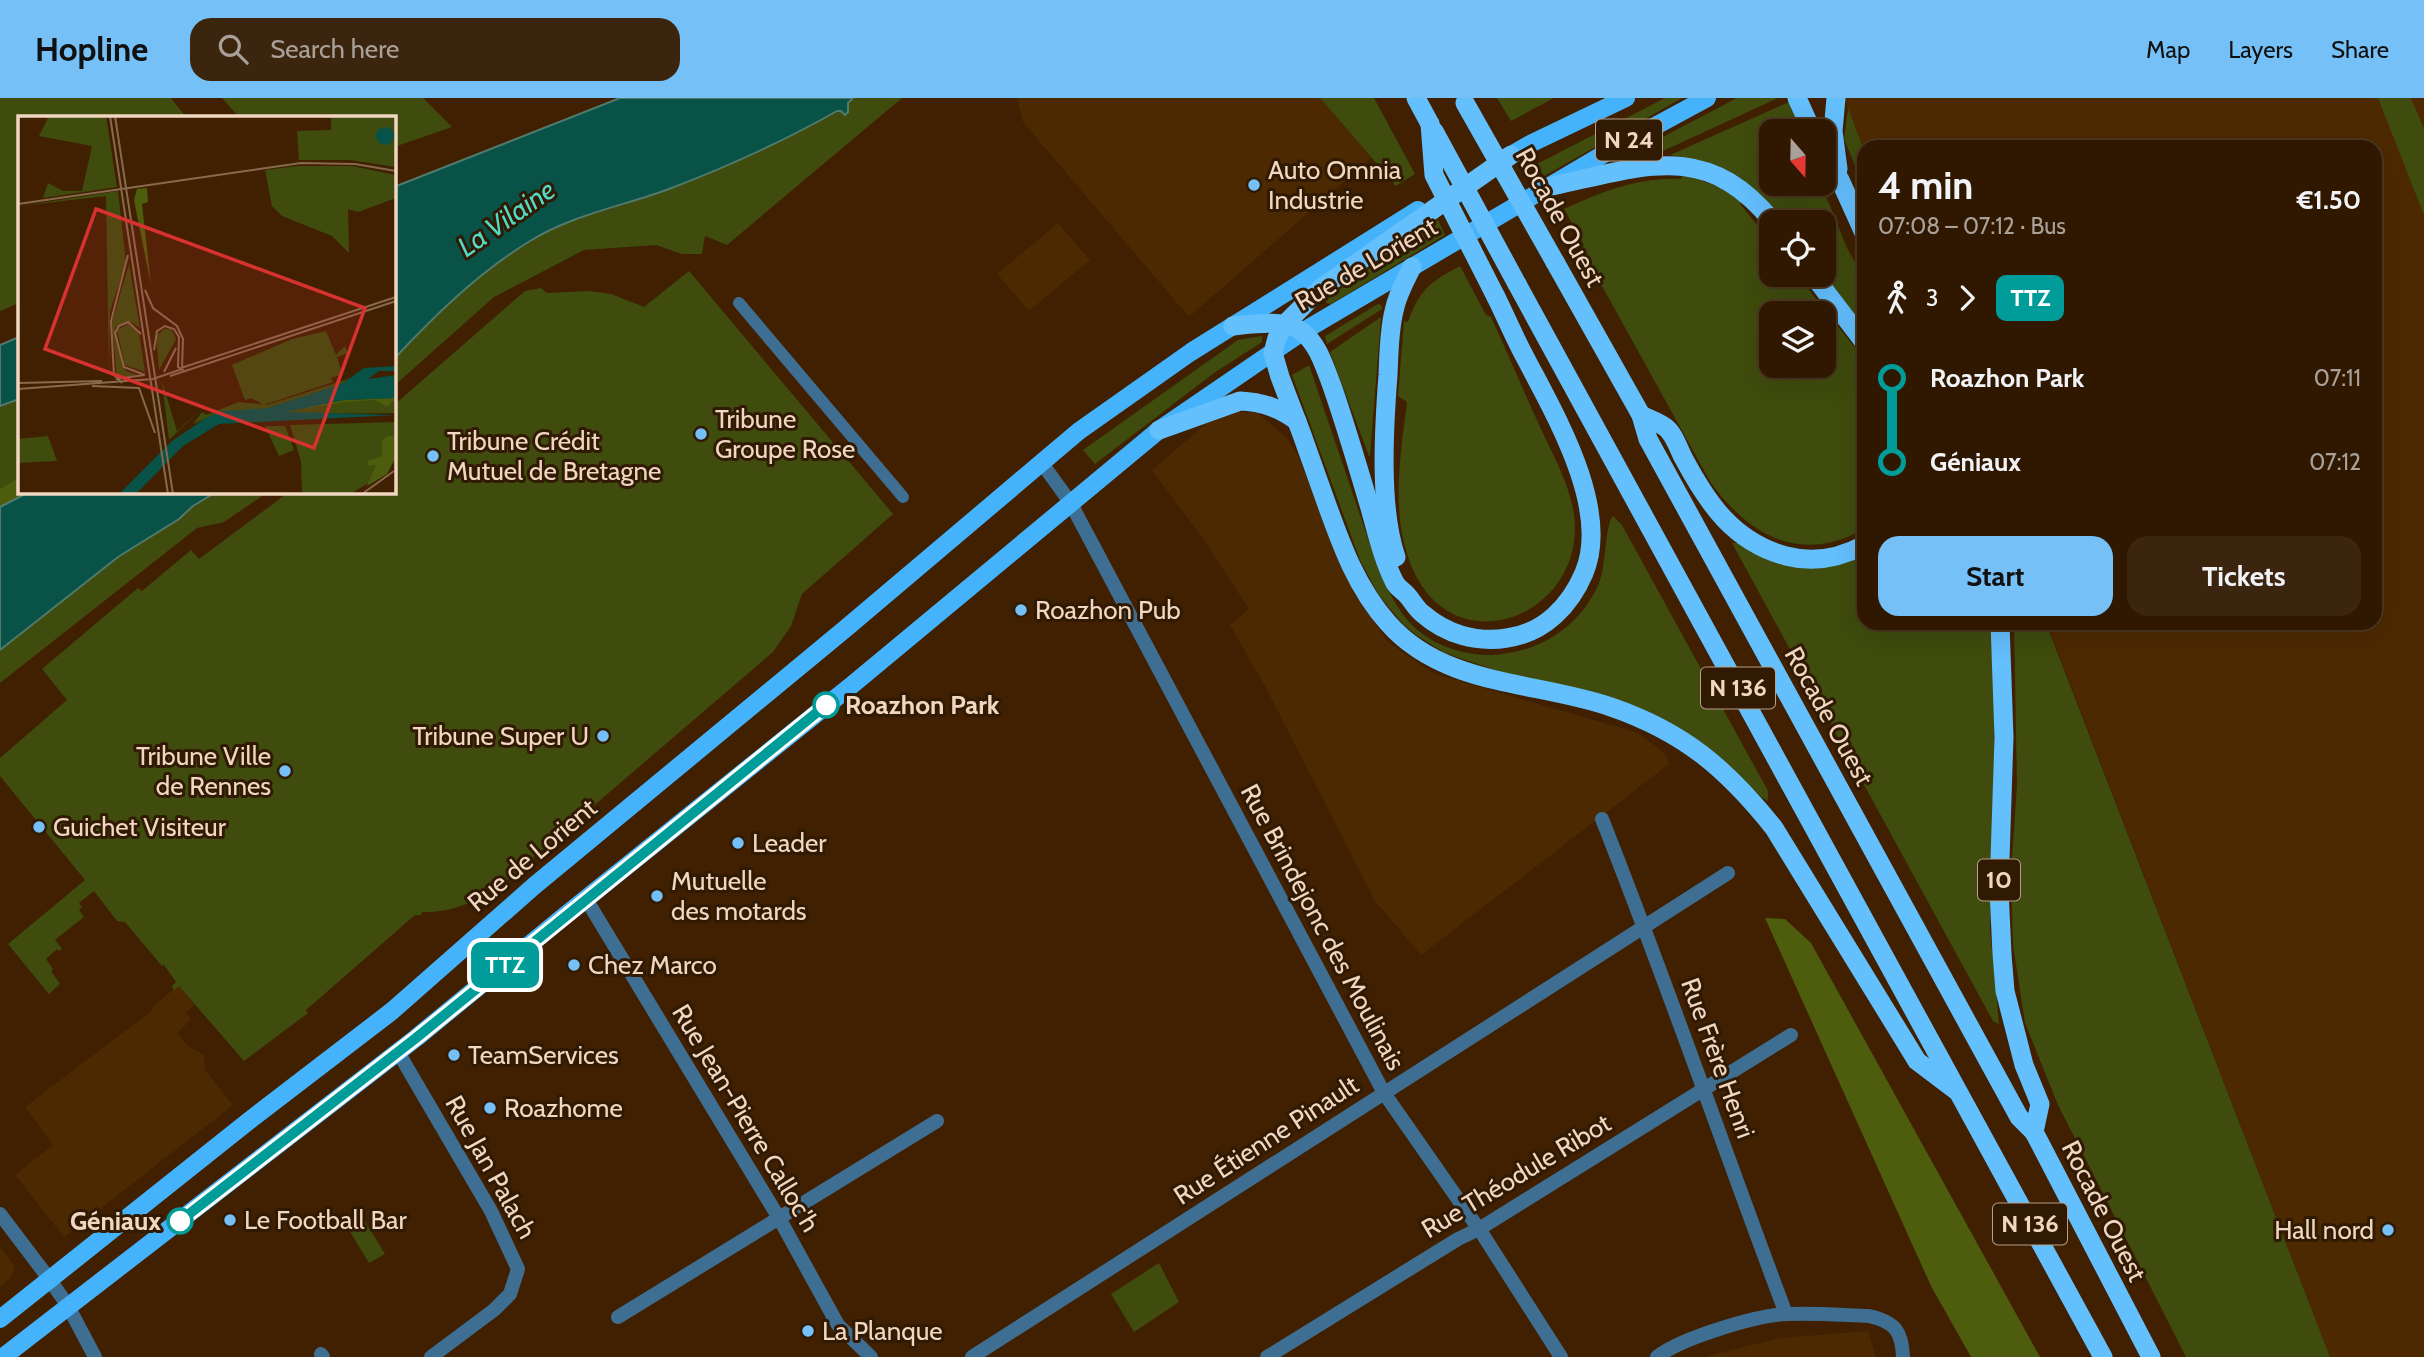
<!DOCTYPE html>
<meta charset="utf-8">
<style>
body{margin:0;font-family:Cabin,sans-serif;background:#3c250f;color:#f1f3f6;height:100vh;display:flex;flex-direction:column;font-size:26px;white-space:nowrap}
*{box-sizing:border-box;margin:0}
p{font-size:23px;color:#a8a099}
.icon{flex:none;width:38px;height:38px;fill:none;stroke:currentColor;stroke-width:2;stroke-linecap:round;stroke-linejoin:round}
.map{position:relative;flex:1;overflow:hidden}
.side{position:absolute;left:1857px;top:42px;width:525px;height:490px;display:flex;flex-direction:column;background:#301800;border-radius:21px;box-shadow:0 7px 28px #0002,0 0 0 2px #4b3722}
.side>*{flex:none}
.badge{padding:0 14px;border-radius:10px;font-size:24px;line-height:46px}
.needle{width:46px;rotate:160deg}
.buttons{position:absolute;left:1759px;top:21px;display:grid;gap:14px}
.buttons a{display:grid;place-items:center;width:77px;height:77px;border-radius:14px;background:#301800;box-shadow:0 7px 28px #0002,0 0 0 2px #4b3722;font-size:35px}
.map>.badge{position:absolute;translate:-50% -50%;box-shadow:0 0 0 4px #fff}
.legs{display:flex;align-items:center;gap:10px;height:77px;padding:0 21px;font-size:23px}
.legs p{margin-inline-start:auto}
.overview{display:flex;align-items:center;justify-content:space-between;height:119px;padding:0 21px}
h1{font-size:38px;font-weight:700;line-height:52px}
.button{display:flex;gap:14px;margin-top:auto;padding:14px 21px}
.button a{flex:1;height:80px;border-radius:21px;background:#75c0f6;color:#111;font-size:28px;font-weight:700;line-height:80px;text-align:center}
.button a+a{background:#3c250f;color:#f1f3f6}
ul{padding:0 21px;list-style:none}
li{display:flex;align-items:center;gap:24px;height:84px;font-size:26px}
li i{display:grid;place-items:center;width:10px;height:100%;margin:0 9px;background:currentColor}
li i::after{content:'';width:18px;height:18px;margin:-9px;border:5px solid;border-radius:50%;background:#301800}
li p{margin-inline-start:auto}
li:first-child i{background:linear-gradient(#0000 50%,currentColor 0)}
li:last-child i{background:linear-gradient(currentColor 50%,#0000 0)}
header{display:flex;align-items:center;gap:42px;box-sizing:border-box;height:98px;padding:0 35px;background:#75c0f6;color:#111}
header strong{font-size:33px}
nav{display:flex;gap:38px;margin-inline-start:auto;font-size:24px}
.search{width:490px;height:63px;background:#3c250f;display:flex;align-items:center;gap:18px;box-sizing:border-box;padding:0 24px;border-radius:21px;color:#a8a099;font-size:26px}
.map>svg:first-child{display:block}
</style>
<header>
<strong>Hopline</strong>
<div class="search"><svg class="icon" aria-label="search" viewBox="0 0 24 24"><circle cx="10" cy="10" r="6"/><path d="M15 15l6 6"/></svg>Search here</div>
<nav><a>Map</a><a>Layers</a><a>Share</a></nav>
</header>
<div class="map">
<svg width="2424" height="1259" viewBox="0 0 2424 1259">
<rect width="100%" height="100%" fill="#402000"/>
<!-- built -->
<g fill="#4d2901">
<polygon points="1017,0 1320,0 1371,60 1189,219 1023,24"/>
<polygon points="1844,0 2424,0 2424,1259 2330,1259 2047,525 2375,525 2375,49 1864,49 1864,52"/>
<polygon points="1058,125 1090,162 1029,213 997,176"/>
<polygon points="1236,314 1258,315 1287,340 1298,358 1353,494 1388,544 1432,575 1638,635 1665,655 1669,666 1421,857 1375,803 1265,588 1230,527 1249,511 1202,439 1152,372 1207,325"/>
<polygon points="179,887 194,907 186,914 191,922 177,935 188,948 204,957 205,972 233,1007 64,1139 15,1077 53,1047 25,1009 153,912 152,909"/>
<polygon points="0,1149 15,1169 11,1179 0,1189"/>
<polygon points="1868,1233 1876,1259 1703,1259 1780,1240"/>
</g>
<!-- green -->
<g fill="#3f4c0d" fill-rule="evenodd">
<polygon points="0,0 171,0 186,19 19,19 19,205 0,213"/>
<polygon points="222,0 423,0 452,29 394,49 394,19 239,19"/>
<path d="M853 0H902L727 147 705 138 702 156H682L656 147 584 152 494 199 394 288V261C435 217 479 174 530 143 573 117 624 109 670 91 719 71 767 47 816 25L838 13H841L844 17 848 14V5Z"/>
<polygon points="1320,0 1374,0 1415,76 1396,88"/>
<polygon points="1497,0 1554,0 1511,23"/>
<polygon points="1665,0 1682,0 1544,78 1537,66"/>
<polygon points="1737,0 1778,0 1663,53 1660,57 1621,64 1621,61"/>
<polygon points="2378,0 2411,0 2424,31 2424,117"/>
<path d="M1789 4 1801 33H1771V86H1821L1847 150 1864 180V229L1824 175V124H1784C1749 79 1727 65 1670 57Z"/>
<polygon points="1848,10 1864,52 1864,90 1844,41"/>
<path d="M1683 76 1738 96 1741 107 1771 144V177H1797L1864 261V431C1802 466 1750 439 1711 385L1581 150 1584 147 1564 111C1602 94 1638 79 1681 81ZM1771 215H1824V268H1771Z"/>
<polygon points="1438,122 1445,137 1331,206 1326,205 1326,201"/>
<path d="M1460 168 1486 217 1491 219C1508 256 1524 294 1541 331 1555 361 1575 396 1575 430 1575 520 1458 563 1415 476 1389 422 1400 361 1407 304L1398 298 1404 223 1408 224C1420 191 1430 184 1460 168Z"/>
<path d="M689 173 893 416 802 496 791 528 773 554 493 794C469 806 449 815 422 814L421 817H415L306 912 308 915 244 963 179 888 174 892 172 888 176 884 164 867 162 868 125 824 117 823 94 793 79 805 82 809 79 812 84 819 55 842 62 851 59 853 57 851 46 861 53 871 51 873 60 886 49 896 8 846 85 782 0 678V660L67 602 42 571 138 490 142 493 191 452 199 461 289 394H394V307L525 193 541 190 547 195 588 193 611 196 644 209Z"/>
<polygon points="1378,206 1381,207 1382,211 1327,246 1325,238"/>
<polygon points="1381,219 1370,358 1369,358 1330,254"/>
<polygon points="1262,238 1262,244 1214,275 1095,366 1083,352 1238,242"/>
<path d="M1309 267 1378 470C1388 491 1397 513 1414 529 1473 581 1569 557 1599 485 1606 469 1605 426 1613 418L1622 427 1768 693V703L1761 699 1721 660 1510 577 1445 555 1416 537 1402 525 1378 496 1360 462 1292 277Z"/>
<polygon points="19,301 19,394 29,394 0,409 0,308"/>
<polygon points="216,394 268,394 224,424 197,430 0,585 0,552 118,459 179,421 193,408"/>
<polygon points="1732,445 1741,445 1755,454 1864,456 1864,525 1990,525 1995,608 1990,831 1999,926 1993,923"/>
<polygon points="2014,525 2046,525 2330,1259 2186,1259 2058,1007 2025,925 2013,847 2011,775 2017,687"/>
<polygon points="362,1118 385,1156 369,1165 346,1127"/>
<polygon points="1159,1165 1179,1204 1134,1234 1111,1196"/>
</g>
<!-- forest -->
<g fill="#4d5d0d">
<polygon points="19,380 19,394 29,394 0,409 0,391"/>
<polygon points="1765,820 1785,821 1811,845 2040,1259 1971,1259 1931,1188"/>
</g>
<!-- water -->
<g fill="#095248" stroke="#4f7a6c" stroke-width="2">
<path d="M620 0H853L848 5V14L845 17 841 13H837C784 43 727 69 669 91 623 108 572 117 530 143 478 175 435 217 394 261V89Z"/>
<polygon points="19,239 19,301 0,308 0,247"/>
<polygon points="29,394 216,394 193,408 179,421 118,459 0,552 0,409"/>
</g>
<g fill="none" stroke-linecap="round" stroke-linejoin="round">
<!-- pedestrian -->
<polyline stroke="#3e6f92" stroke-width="12" points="739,205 903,399"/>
<!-- minor -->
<g stroke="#3e6f92" stroke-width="14">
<polyline points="1041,364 1070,404 1384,995 1483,1137 1561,1259"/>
<path d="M1602 721C1667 885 1724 1051 1786 1216"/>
<polyline points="586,801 779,1120 838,1227 871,1259"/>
<polyline points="398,954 491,1113 518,1171 510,1196 494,1212 431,1259"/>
<polyline points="0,1116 50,1182"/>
<polyline points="618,1219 937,1023"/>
<polyline points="321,1256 323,1259"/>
<polyline points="972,1259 1728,775"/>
<polyline points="1267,1259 1458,1141 1479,1131 1791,937"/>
<path d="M1657 1259C1681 1240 1757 1217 1788 1216 1815 1215 1842 1217 1869 1218 1895 1224 1902 1233 1903 1259"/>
</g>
<!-- tertiary -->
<polyline stroke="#3e6f92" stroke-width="14" points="50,1182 68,1208 95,1259"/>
<!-- primary -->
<g stroke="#44b3fb" stroke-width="18">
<polyline points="1499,64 1532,45 1626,0"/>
<polyline points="0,1221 250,1022 392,913 534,788 845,531 1079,333 1191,254 1418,112"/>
<polyline points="3,1259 416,940 562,820 852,587 1159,332 1302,234 1609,53 1707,0"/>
</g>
<!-- trunk -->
<g stroke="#64bffd" stroke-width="19">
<polyline points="1416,0 1430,26"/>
<polyline points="1797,0 1812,33"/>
<polyline points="1836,0 1833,33 1838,71"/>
<polyline points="1824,54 1840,82 1864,135"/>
<path d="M1511 57 1321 190 1284 227 1277 240 1273 255 1280 279C1295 317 1309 355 1322 393 1339 440 1354 487 1388 525 1444 589 1536 583 1611 609 1684 634 1727 671 1774 730L1917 963 1958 994"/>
<path d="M1552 88C1642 69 1706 41 1773 124"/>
<polyline points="1555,164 1641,317 1648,341 2019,1019 2034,1034 2151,1259"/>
<polyline points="1813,177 1864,244"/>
<polyline points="1517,186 2103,1259"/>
<path d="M1233 228C1253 226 1284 221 1301 233 1318 245 1325 270 1332 288 1346 328 1358 369 1370 410 1377 435 1383 462 1395 485 1398 490 1402 492 1406 496 1412 502 1416 511 1423 516 1446 536 1476 545 1507 540 1544 535 1570 508 1584 475 1611 411 1555 317 1526 261 1515 241 1506 219 1496 199"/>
<path d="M1641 317C1649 321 1658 324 1665 329 1674 335 1679 352 1684 361 1708 406 1734 444 1786 458 1813 465 1840 460 1864 447"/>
<path d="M1159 332 1240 303C1263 304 1279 310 1297 323"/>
<path d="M1396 459C1379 410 1384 329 1388 277 1389 256 1389 233 1394 213 1397 197 1405 183 1412 169"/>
<polyline points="2000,525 2004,639 1999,792 2002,856 2005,893 2024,967 2040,1006 2034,1034"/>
</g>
<!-- trunk-bridge -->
<g stroke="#64bffd" stroke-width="19">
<polyline points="1465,5 1555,164"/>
<polyline points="1430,26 1434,77 1496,199"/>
<polyline points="1434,33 1517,186"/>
</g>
</g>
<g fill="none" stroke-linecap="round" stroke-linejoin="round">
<!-- line-1 casing -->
<g stroke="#fff" stroke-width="16">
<polyline id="line-1" points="180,1123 416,940 826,607"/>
</g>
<!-- line-1 -->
<use href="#line-1" stroke="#009c99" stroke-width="10"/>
</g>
<!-- markers -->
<g fill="#75c0f6" stroke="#301a04" stroke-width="2.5">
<circle cx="1254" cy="87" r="7"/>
<circle cx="701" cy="336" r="7"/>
<circle cx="433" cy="358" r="7"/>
<circle cx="1021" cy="512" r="7"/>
<circle cx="603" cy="638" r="7"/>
<circle cx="285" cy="673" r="7"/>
<circle cx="39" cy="729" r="7"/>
<circle cx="738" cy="745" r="7"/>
<circle cx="657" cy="798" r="7"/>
<circle cx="574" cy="867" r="7"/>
<circle cx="454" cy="957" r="7"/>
<circle cx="490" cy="1010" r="7"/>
<circle cx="230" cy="1122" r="7"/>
<circle cx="2388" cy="1132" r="7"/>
<circle cx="808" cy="1233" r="7"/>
</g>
<g fill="#fff" stroke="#009c99" stroke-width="3.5">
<circle cx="826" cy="607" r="12"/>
<circle cx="180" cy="1123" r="12"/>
</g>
<g text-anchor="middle" stroke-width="6" stroke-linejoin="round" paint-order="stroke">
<!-- shield labels -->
<g fill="#301a04" stroke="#b79e88" stroke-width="2">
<rect x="1596" y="21.5" width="66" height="41" rx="5"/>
<rect x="1701" y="569.5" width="74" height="41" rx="5"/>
<rect x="1978" y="761.5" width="42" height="41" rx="5"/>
<rect x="1993" y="1105.5" width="74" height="41" rx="5"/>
</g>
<g font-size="24" font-weight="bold" fill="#f1d6c1">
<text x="1629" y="50">N 24</text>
<text x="1738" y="598">N 136</text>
<text x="1999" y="790">10</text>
<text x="2030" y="1134">N 136</text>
</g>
<!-- poi labels -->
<g font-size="26" fill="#f1d6c1" stroke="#301a04" text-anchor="start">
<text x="1268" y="81">Auto Omnia<tspan x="1268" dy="30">Industrie</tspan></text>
<text x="715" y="330">Tribune<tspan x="715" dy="30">Groupe Rose</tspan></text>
<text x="447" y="352">Tribune Crédit<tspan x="447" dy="30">Mutuel de Bretagne</tspan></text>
<text x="1035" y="521">Roazhon Pub</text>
<text x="589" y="647" text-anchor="end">Tribune Super U</text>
<text x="271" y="667" text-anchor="end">Tribune Ville<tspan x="271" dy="30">de Rennes</tspan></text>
<text x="53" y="738">Guichet Visiteur</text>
<text x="752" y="754">Leader</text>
<text x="671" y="792">Mutuelle<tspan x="671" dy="30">des motards</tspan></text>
<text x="588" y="876">Chez Marco</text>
<text x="468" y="966">TeamServices</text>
<text x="504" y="1019">Roazhome</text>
<text x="244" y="1131">Le Football Bar</text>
<text x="2374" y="1141" text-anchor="end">Hall nord</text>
<text x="822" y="1242">La Planque</text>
</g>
<!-- street labels -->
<g font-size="26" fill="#f1d6c1" stroke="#301a04">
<text transform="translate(1560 119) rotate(61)" y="9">Rocade Ouest</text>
<text transform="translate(1366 166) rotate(-30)" y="9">Rue de Lorient</text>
<text transform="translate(1829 618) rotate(61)" y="9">Rocade Ouest</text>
<text transform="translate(532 757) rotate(-40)" y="9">Rue de Lorient</text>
<text transform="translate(1323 829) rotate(62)" y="9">Rue Brindejonc des Moulinais</text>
<text transform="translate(1718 960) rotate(70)" y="9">Rue Frère Henri</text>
<text transform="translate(746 1020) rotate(59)" y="9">Rue Jean-Pierre Calloc'h</text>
<text transform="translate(1266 1042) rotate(-33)" y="9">Rue Étienne Pinault</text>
<text transform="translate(491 1069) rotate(61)" y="9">Rue Jan Palach</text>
<text transform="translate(1516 1078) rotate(-31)" y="9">Rue Théodule Ribot</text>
<text transform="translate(2104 1113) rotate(63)" y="9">Rocade Ouest</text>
</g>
<!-- stop labels -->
<g font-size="26" font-weight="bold" fill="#f1d6c1" stroke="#301a04" text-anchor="start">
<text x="845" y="616">Roazhon Park</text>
<text x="161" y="1132" text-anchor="end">Géniaux</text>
</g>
<!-- water labels -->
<g font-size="28" font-style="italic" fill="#54d9c5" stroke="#301a04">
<text transform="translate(506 120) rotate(-35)" y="10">La Vilaine</text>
</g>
</g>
<!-- overview -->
<g transform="translate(18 18)">
<rect width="378" height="378" fill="#402000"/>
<path d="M31 0H88L99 71 25 82 30 67 45 75H64L74 30 21 20ZM301 0H378V51L332 44H281L279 15 313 14V2ZM280 50H334L378 59V82L340 96 330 93 331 137 314 120 264 100 254 90 247 54ZM100 75 108 147 92 195 91 256 88 80 2 90ZM111 148 122 212 113 206 97 212 108 255 119 259 99 262 94 206ZM110 208 121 217 127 256 107 249 99 214ZM146 213H153L158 223 141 254 138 220ZM308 215 318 239 327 230 330 237 319 241 324 258 313 262 315 266 246 289 233 282 227 284 214 249 274 223ZM347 252 335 264 302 276 243 294 203 296 175 308 184 296 188 299 221 286 249 289 333 262ZM144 265 159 315 184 292 151 324ZM357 282H378V297L270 298V294L282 290ZM378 306V340L372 343 369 356 332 378H284L283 345 272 309ZM247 310H267L276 334 261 340ZM30 320 39 345 0 347V323Z" fill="#3f4c0d"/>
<path d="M129 72 130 86 124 88 133 169 116 84 119 73ZM378 282 369 291 357 284 327 286 268 296 326 284ZM370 320 378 321V341L369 358 349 370 358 349 349 350 350 345 364 340V324Z" fill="#4d5d0d"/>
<path d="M358 20a9 9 0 1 1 18 0a9 9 0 1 1-18 0ZM378 250V255H361L350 263 378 259V282L326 284 268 296 378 299 201 308 165 330 118 378H101L154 325 188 302 203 295 250 292 324 268 346 252Z" fill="#095248"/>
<path fill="none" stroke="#87694d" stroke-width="2" d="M92 0 150 378M97 0 155 378M0 88 283 47 337 48 378 55M127 174 135 192 159 210 165 223 164 253 135 263M123 218 110 206 101 210 97 217 106 251 127 259M136 234 139 215 147 210 156 213 161 221 160 251 168 256M163 252 378 181M146 256 158 232M152 260 378 185M98 263 126 259M0 267 84 265M104 267 96 259 93 205 110 139M74 270 121 272 137 317M0 273 135 263M344 378 376 355"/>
<path fill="#d73130" fill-opacity="0.15" stroke="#d73130" stroke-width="3.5" d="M78 93 347 192 296 332 27 233Z"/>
<rect width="378" height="378" fill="none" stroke="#f1d6c1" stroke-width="3.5"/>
</g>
</svg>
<div class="buttons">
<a><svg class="needle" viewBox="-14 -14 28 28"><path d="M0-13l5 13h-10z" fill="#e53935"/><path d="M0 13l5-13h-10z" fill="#a8a099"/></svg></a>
<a><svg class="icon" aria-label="locate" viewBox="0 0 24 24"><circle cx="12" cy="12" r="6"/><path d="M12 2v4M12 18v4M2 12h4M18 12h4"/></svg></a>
<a><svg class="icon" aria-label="layers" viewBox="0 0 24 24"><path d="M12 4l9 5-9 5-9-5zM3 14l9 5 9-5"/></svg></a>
</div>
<b class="badge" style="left:505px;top:867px;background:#009c99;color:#fff">TTZ</b>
<section class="side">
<div class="overview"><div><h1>4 min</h1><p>07:08 – 07:12 · Bus</p></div><b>€1.50</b></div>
<div class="legs"><svg class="icon" aria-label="walk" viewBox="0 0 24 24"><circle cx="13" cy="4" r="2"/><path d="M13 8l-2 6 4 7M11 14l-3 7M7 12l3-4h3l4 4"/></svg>3<svg class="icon" aria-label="forward" viewBox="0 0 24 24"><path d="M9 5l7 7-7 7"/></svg><b class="badge" style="background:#009c99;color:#fff">TTZ</b></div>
<ul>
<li><i style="color:#009c99"></i><b>Roazhon Park</b><p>07:11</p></li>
<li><i style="color:#009c99"></i><b>Géniaux</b><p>07:12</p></li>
</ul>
<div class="button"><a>Start</a><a>Tickets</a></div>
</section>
</div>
